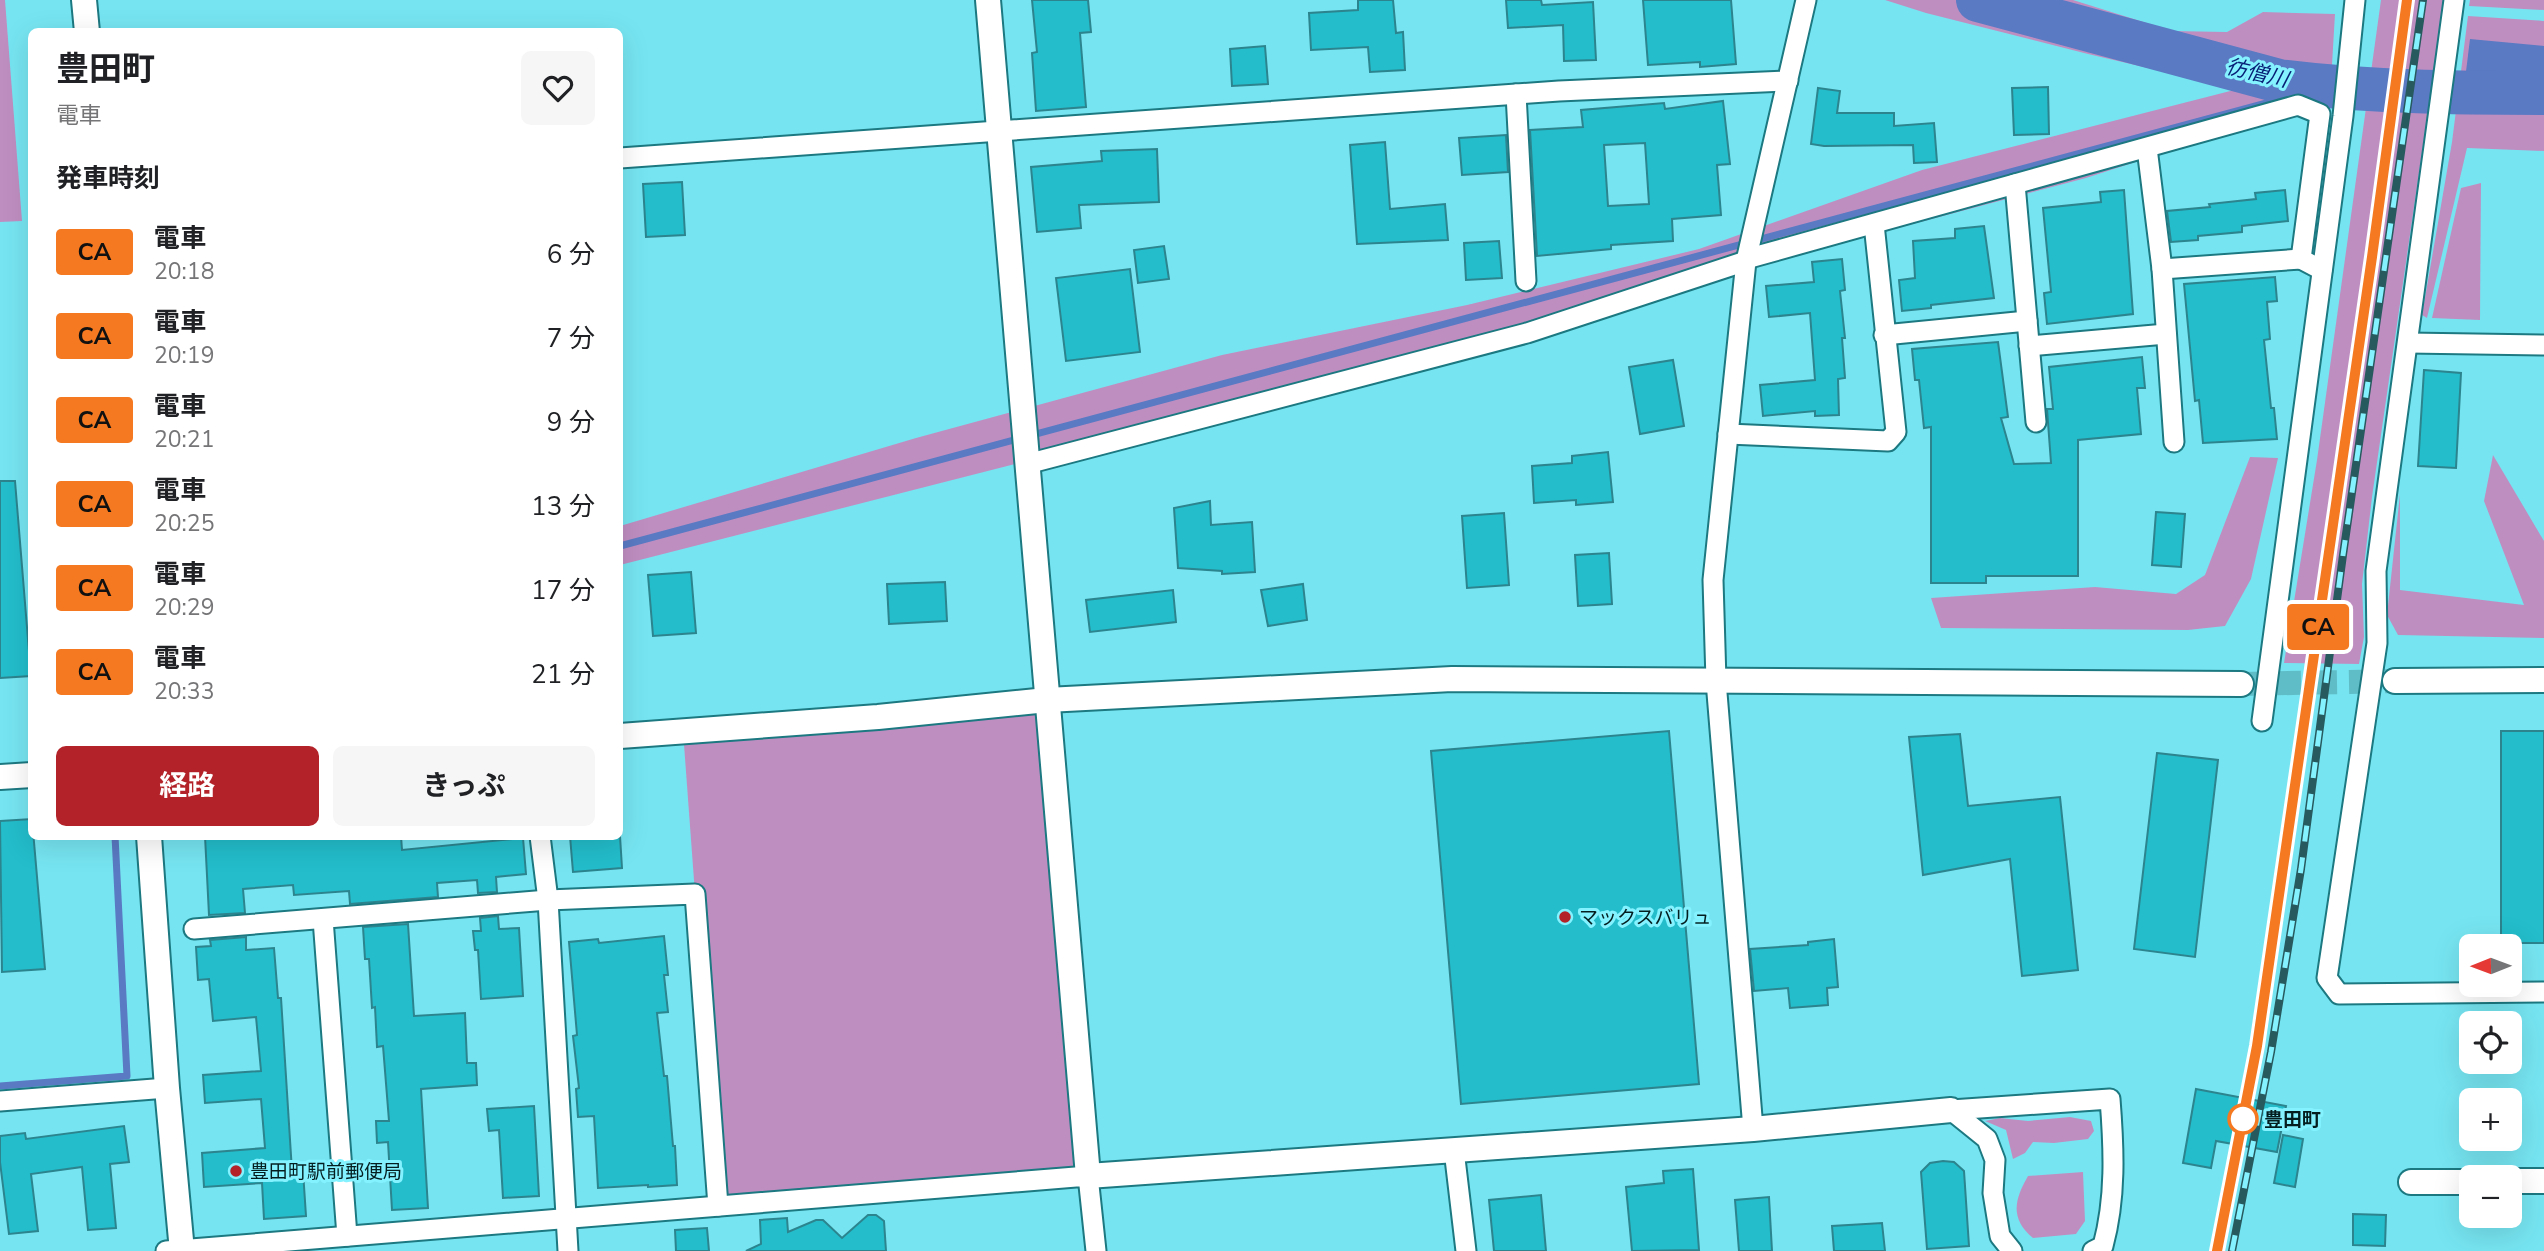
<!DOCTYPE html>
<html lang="ja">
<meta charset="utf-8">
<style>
body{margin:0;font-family:"Nunito Sans","Noto Sans JP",sans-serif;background:#f6f6f6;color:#202124;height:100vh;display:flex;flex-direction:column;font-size:26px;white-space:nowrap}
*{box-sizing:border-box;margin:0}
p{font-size:23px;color:#757577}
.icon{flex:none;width:38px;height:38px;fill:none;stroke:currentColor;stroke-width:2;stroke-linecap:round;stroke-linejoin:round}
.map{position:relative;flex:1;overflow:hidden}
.sheet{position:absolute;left:28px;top:28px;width:595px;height:812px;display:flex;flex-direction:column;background:#fff;border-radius:10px;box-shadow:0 7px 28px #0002}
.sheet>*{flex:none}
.badge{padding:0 14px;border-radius:5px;font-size:24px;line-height:46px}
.needle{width:46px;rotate:269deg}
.controls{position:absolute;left:2459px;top:934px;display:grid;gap:14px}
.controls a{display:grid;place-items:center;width:63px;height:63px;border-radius:10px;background:#fff;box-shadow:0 7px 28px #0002;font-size:35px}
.map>.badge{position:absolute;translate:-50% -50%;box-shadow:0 0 0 4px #fff}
h2{padding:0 28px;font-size:26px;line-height:63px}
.round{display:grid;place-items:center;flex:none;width:74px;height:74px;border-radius:10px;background:#f6f6f6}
.overview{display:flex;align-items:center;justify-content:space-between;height:119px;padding:0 28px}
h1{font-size:33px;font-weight:700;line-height:52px}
.button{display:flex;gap:14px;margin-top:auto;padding:14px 28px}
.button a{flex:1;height:80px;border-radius:10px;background:#b32228;color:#fff;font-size:28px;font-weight:700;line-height:80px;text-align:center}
.button a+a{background:#f6f6f6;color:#202124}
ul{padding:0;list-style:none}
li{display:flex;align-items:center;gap:21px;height:84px;padding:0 28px}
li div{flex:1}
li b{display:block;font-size:26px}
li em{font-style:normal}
li .badge{min-width:77px;font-weight:700;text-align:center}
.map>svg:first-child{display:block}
</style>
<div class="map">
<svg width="2544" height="1251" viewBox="0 0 2544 1251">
<rect width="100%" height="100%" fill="#76e5f1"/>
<!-- green -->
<g fill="#bf8ec1">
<polygon points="0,0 5,0 22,221 0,222"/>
<polygon points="1885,0 2073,0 2172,31 2227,32 2263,12 2335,14 2330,99 2086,178 1826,247 1527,333 620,565 620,526 916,438 1222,355 1467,305 1699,249 1922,170 2238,89 2088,54 1926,13"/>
<polygon points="2381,0 2444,0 2372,497 2362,584 2364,637 2359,664 2284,663 2317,460"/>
<polygon points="2470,0 2544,0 2544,10 2469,6"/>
<polygon points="2468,16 2544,21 2544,151 2467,148 2427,318 2422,315 2452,142"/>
<polygon points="2481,183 2480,320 2432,318 2461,188"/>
<polygon points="2493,455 2544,541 2544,638 2398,635 2387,615 2400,494 2400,590 2524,605 2484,501"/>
<polygon points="2250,457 2278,458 2251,579 2225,626 2188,630 1941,628 1931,598 2095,587 2176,594 2205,575"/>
<polygon points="1047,700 1088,1176 718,1206 683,731"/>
<polygon points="2070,1117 2091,1121 2094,1131 2088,1139 2054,1143 2033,1142 2025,1153 2013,1159 2006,1130 1985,1121 2000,1118 2028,1121"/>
<path d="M2083 1172 2085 1221 2076 1234 2033 1238C2010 1219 2014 1200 2028 1176Z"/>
</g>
<!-- water -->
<polygon fill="#5a7ac3" points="2470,39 2544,46 2544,107 2462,104"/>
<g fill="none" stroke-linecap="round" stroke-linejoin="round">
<!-- stream -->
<g stroke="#5a7ac3" stroke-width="7">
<polyline points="620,546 2274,101 2316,86"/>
<polyline points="0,1086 127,1076 115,836"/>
</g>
<!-- river -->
<path stroke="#5a7ac3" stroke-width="44" d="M1978 0 2279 81C2366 92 2456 93 2544 93"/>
</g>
<!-- building -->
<g fill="#23bdcb" stroke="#2c848e" stroke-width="2" fill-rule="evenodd">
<polygon points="1032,0 1088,0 1091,32 1080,33 1086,107 1036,111 1032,53 1037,52"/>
<polygon points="1358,0 1393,0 1396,33 1403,32 1405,70 1370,72 1368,47 1311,50 1309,13 1358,10"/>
<polygon points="1506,0 1541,0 1542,5 1593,2 1596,60 1564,61 1563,25 1508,28"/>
<polygon points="1643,0 1731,0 1736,64 1700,67 1700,62 1648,65"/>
<polygon points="1265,46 1268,84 1232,86 1230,49"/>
<polygon points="2048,87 2049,134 2014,135 2012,88"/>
<polygon points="1818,88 1840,91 1837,113 1894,113 1894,126 1934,123 1937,162 1914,163 1913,145 1824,146 1811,144"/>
<path d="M1723 101 1730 164 1717 165 1721 215 1672 219 1673 241 1611 245V249L1537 256 1530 130 1583 127 1581 110 1664 103 1665 109ZM1645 143 1649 204 1608 206 1604 145Z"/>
<polygon points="1506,135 1508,172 1462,175 1459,138"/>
<polygon points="1385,142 1390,209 1445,204 1448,240 1357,244 1350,145"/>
<polygon points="1157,149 1159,202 1079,205 1081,228 1037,232 1031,167 1102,161 1101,151"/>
<polygon points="682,182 685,235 646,237 643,184"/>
<polygon points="2124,190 2133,314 2047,324 2044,293 2051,292 2043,208 2101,202 2100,192"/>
<polygon points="2285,190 2288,221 2242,226 2242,232 2198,236 2198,240 2171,242 2167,211 2210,207 2209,204 2256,199 2255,193"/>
<polygon points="1984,226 1994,298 1931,305 1931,308 1902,311 1899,280 1915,278 1913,241 1955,238 1955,229"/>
<polygon points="1499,241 1502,278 1466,280 1464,243"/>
<polygon points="1164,246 1169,279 1138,283 1134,250"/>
<polygon points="1842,259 1845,290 1840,291 1845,338 1842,338 1845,378 1838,379 1839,415 1815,416 1815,411 1763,416 1760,385 1815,380 1810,313 1769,317 1766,286 1814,282 1812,262"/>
<polygon points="1130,269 1140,352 1066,361 1056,278"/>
<polygon points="2275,277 2277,301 2267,302 2270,339 2264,340 2271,408 2274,408 2277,439 2203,443 2199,400 2195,401 2184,284"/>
<polygon points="1998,342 2008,417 2001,418 2014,464 2051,463 2047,409 2053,409 2049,367 2142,357 2145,388 2137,388 2141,434 2078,440 2078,576 1986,576 1986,583 1931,583 1931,427 1924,428 1919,380 1915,380 1912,349"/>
<polygon points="1673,360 1684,426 1640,434 1629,367"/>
<polygon points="2424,370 2461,373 2456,468 2418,466"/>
<polygon points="1608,452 1613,502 1576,505 1576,500 1534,503 1532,466 1572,463 1572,456"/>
<polygon points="0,481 15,481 31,676 0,678"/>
<polygon points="1210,501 1211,525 1252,522 1255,572 1222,574 1222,571 1178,568 1174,508"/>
<polygon points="2156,512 2185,514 2181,567 2152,565"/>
<polygon points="1504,513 1509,585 1467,588 1462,516"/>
<polygon points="1609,553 1612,604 1578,606 1575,555"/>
<polygon points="691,572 696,633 653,636 648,575"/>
<polygon points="945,582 947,621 889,624 887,584"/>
<polygon points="1303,584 1307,620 1268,626 1261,590"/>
<polygon points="1173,590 1176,622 1090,632 1086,600"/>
<polygon points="1669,731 1699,1084 1461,1104 1431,751"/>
<rect x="2501" y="731" width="43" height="212"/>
<polygon points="1960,734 1968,806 2060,797 2078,970 2022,976 2010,859 1923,875 1909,737"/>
<polygon points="2157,753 2218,760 2195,957 2134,949"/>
<polygon points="32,819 45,969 2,972 0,821"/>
<polygon points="205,836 401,836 402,850 523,838 526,874 496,877 497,892 478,893 477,880 437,883 438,897 350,904 349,891 294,895 293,885 243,889 245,913 209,915"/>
<polygon points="570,836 620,836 622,868 573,872"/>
<polygon points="498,916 499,929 519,928 523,996 481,999 478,950 475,950 473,931 481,931 480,918"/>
<polygon points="408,924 414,1016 465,1013 467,1063 476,1063 477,1085 421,1089 428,1208 392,1210 388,1142 377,1143 376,1121 389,1121 383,1046 377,1047 375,1007 372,1008 369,959 365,959 363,927"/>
<polygon points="664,936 668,975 664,975 668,1012 657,1013 664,1076 667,1076 673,1146 675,1146 677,1185 648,1187 648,1185 598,1188 594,1116 578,1117 576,1089 579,1088 573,1036 577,1035 569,942 598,939 599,943"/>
<polygon points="246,937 246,950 274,948 278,998 281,998 292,1171 303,1171 306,1216 264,1219 262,1183 204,1187 202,1153 265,1148 261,1099 205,1103 203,1075 261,1071 256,1017 213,1021 209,979 198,980 196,947 211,946 210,940"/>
<polygon points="1834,939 1838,987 1827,988 1828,1005 1790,1008 1788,988 1754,991 1750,949 1808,945 1808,942"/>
<polygon points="2196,1089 2286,1106 2277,1152 2216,1141 2211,1168 2183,1163"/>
<polygon points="534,1106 539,1196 503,1198 499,1130 489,1131 487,1109"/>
<polygon points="124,1126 129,1162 110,1164 116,1228 88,1230 82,1167 31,1174 38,1231 9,1234 0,1162 0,1136 25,1133 26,1139"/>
<polygon points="2283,1135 2303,1139 2295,1187 2274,1183"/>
<polygon points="1943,1161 1954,1162 1964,1171 1969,1246 1927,1249 1921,1172 1930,1163"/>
<polygon points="1693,1169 1699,1250 1632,1251 1626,1187 1664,1183 1663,1171"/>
<polygon points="1541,1195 1546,1251 1494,1251 1489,1200"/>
<polygon points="1769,1197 1772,1251 1739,1251 1735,1200"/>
<polygon points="2353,1214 2386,1215 2385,1246 2353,1245"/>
<polygon points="868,1215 876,1215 884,1221 886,1251 746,1251 761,1244 760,1220 787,1218 788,1232 816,1220 823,1220 842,1238"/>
<polygon points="1882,1223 1885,1251 1834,1251 1832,1226"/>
<polygon points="707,1228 709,1251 676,1251 675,1230"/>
</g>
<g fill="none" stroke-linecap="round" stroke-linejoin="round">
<!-- tertiary-tunnel -->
<polyline stroke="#5fbdc7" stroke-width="24" stroke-dasharray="24 12" stroke-linecap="butt" points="2241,684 2395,681"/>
<!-- minor casing -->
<g stroke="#1c7881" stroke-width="23">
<g id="minor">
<polyline points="2454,0 2376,571 2377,643 2327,978 2339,994 2544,992"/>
<polyline points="1516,94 1526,281"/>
<polyline points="2147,148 2162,269 2174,442"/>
<polyline points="620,158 1559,91 1788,81"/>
<polyline points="2015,184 2036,422"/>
<polyline points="1746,259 2298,105 2320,114 2301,259 2322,270"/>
<polyline points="2162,269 2301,259"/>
<polyline points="1884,335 2027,321"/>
<polyline points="2408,343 2544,345"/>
<polyline points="2029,346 2166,334"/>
<polyline points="1728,434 1888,441 1896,432 1874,224"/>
<polyline points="1027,464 1527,333 1746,261"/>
<polyline points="2262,721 2343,116 2355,0"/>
<polyline points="540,836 548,900 568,1251"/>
<polyline points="323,919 347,1236"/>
<polyline points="194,929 548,900 695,894 718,1206"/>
<polyline points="0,1101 167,1088"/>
<path d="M1951 1110 2110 1099C2114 1149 2116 1198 2103 1246L2093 1251"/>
<polyline points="1951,1110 1987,1139 1995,1160 1993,1193 2000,1236 2012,1251"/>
<polyline points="1753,1129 1716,681 1713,580 1746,261 1806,0"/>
<polyline points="1454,1150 1466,1251"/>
<polyline points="166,1251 1088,1176 1096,1251"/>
</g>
</g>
<!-- tertiary casing -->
<g stroke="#1c7881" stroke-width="28">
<g id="tertiary">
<polyline points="84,0 87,32"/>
<polyline points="988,0 1088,1176 1753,1129 1951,1110"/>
<polyline points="2395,681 2544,680"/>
<polyline points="620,736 878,717 1047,700 1452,679 2241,684"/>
<polyline points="0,777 32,775"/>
<polyline points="149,836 167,1088 182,1251"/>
<polyline points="2510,1181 2544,1181"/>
<polyline points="2411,1182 2471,1182"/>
</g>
</g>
<!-- minor -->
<use href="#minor" stroke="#fff" stroke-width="19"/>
<!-- tertiary -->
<use href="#tertiary" stroke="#fff" stroke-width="24"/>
<!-- rail casing -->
<g stroke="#275a5f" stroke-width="8">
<g id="rail">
<polyline points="2217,1251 2257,1046 2391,123 2407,0"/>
<polyline points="2232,1251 2271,1052 2301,869 2343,555 2423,0"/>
</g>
</g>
<!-- rail -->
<use href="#rail" stroke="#84f2ff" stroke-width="5" stroke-dasharray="16" stroke-linecap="butt"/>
</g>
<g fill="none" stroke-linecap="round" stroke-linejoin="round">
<!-- line casing -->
<g stroke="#fff" stroke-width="16">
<polyline id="line" points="2217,1251 2257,1046 2372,257 2407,0"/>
</g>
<!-- line -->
<use href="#line" stroke="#f47921" stroke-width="10"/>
</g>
<!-- markers -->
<g fill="#b32228" stroke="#84f2ff" stroke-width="2.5">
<circle cx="1565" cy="917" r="7"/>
<circle cx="236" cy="1171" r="7"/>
</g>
<circle fill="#fff" stroke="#f47921" stroke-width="3.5" cx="2243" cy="1119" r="14"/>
<g text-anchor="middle" stroke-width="6" stroke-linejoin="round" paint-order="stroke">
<!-- poi labels -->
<g font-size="19" fill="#041d1f" stroke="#84f2ff" text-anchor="start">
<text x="1579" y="924">マックスバリュ</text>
<text x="250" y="1178">豊田町駅前郵便局</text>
</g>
<!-- stop labels -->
<g font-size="19" font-weight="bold" fill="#041d1f" stroke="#84f2ff" text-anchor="start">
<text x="2264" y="1126">豊田町</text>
</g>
<!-- water labels -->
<g font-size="21" font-style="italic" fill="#071f75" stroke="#84f2ff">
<text transform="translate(2257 73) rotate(13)" y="7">彷僧川</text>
</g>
</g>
</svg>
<div class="controls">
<a><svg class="needle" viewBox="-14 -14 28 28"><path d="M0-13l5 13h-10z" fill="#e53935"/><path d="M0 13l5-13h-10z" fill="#757577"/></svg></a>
<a><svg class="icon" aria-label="locate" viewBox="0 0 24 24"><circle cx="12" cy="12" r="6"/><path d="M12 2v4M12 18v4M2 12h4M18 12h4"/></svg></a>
<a>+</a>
<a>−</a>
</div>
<b class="badge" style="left:2318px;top:627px;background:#f47921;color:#111">CA</b>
<section class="sheet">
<div class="overview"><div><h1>豊田町</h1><p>電車</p></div><a class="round"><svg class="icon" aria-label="heart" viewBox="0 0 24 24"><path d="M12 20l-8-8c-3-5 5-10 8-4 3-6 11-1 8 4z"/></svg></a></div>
<h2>発車時刻</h2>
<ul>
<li><span class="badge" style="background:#f47921;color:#111">CA</span><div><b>電車</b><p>20:18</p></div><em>6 分</em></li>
<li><span class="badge" style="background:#f47921;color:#111">CA</span><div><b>電車</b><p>20:19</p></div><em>7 分</em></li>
<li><span class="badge" style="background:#f47921;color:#111">CA</span><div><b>電車</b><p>20:21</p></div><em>9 分</em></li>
<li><span class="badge" style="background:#f47921;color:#111">CA</span><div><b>電車</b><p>20:25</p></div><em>13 分</em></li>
<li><span class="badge" style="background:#f47921;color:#111">CA</span><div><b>電車</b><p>20:29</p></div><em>17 分</em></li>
<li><span class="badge" style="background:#f47921;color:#111">CA</span><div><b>電車</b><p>20:33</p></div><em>21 分</em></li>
</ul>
<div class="button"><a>経路</a><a>きっぷ</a></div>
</section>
</div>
